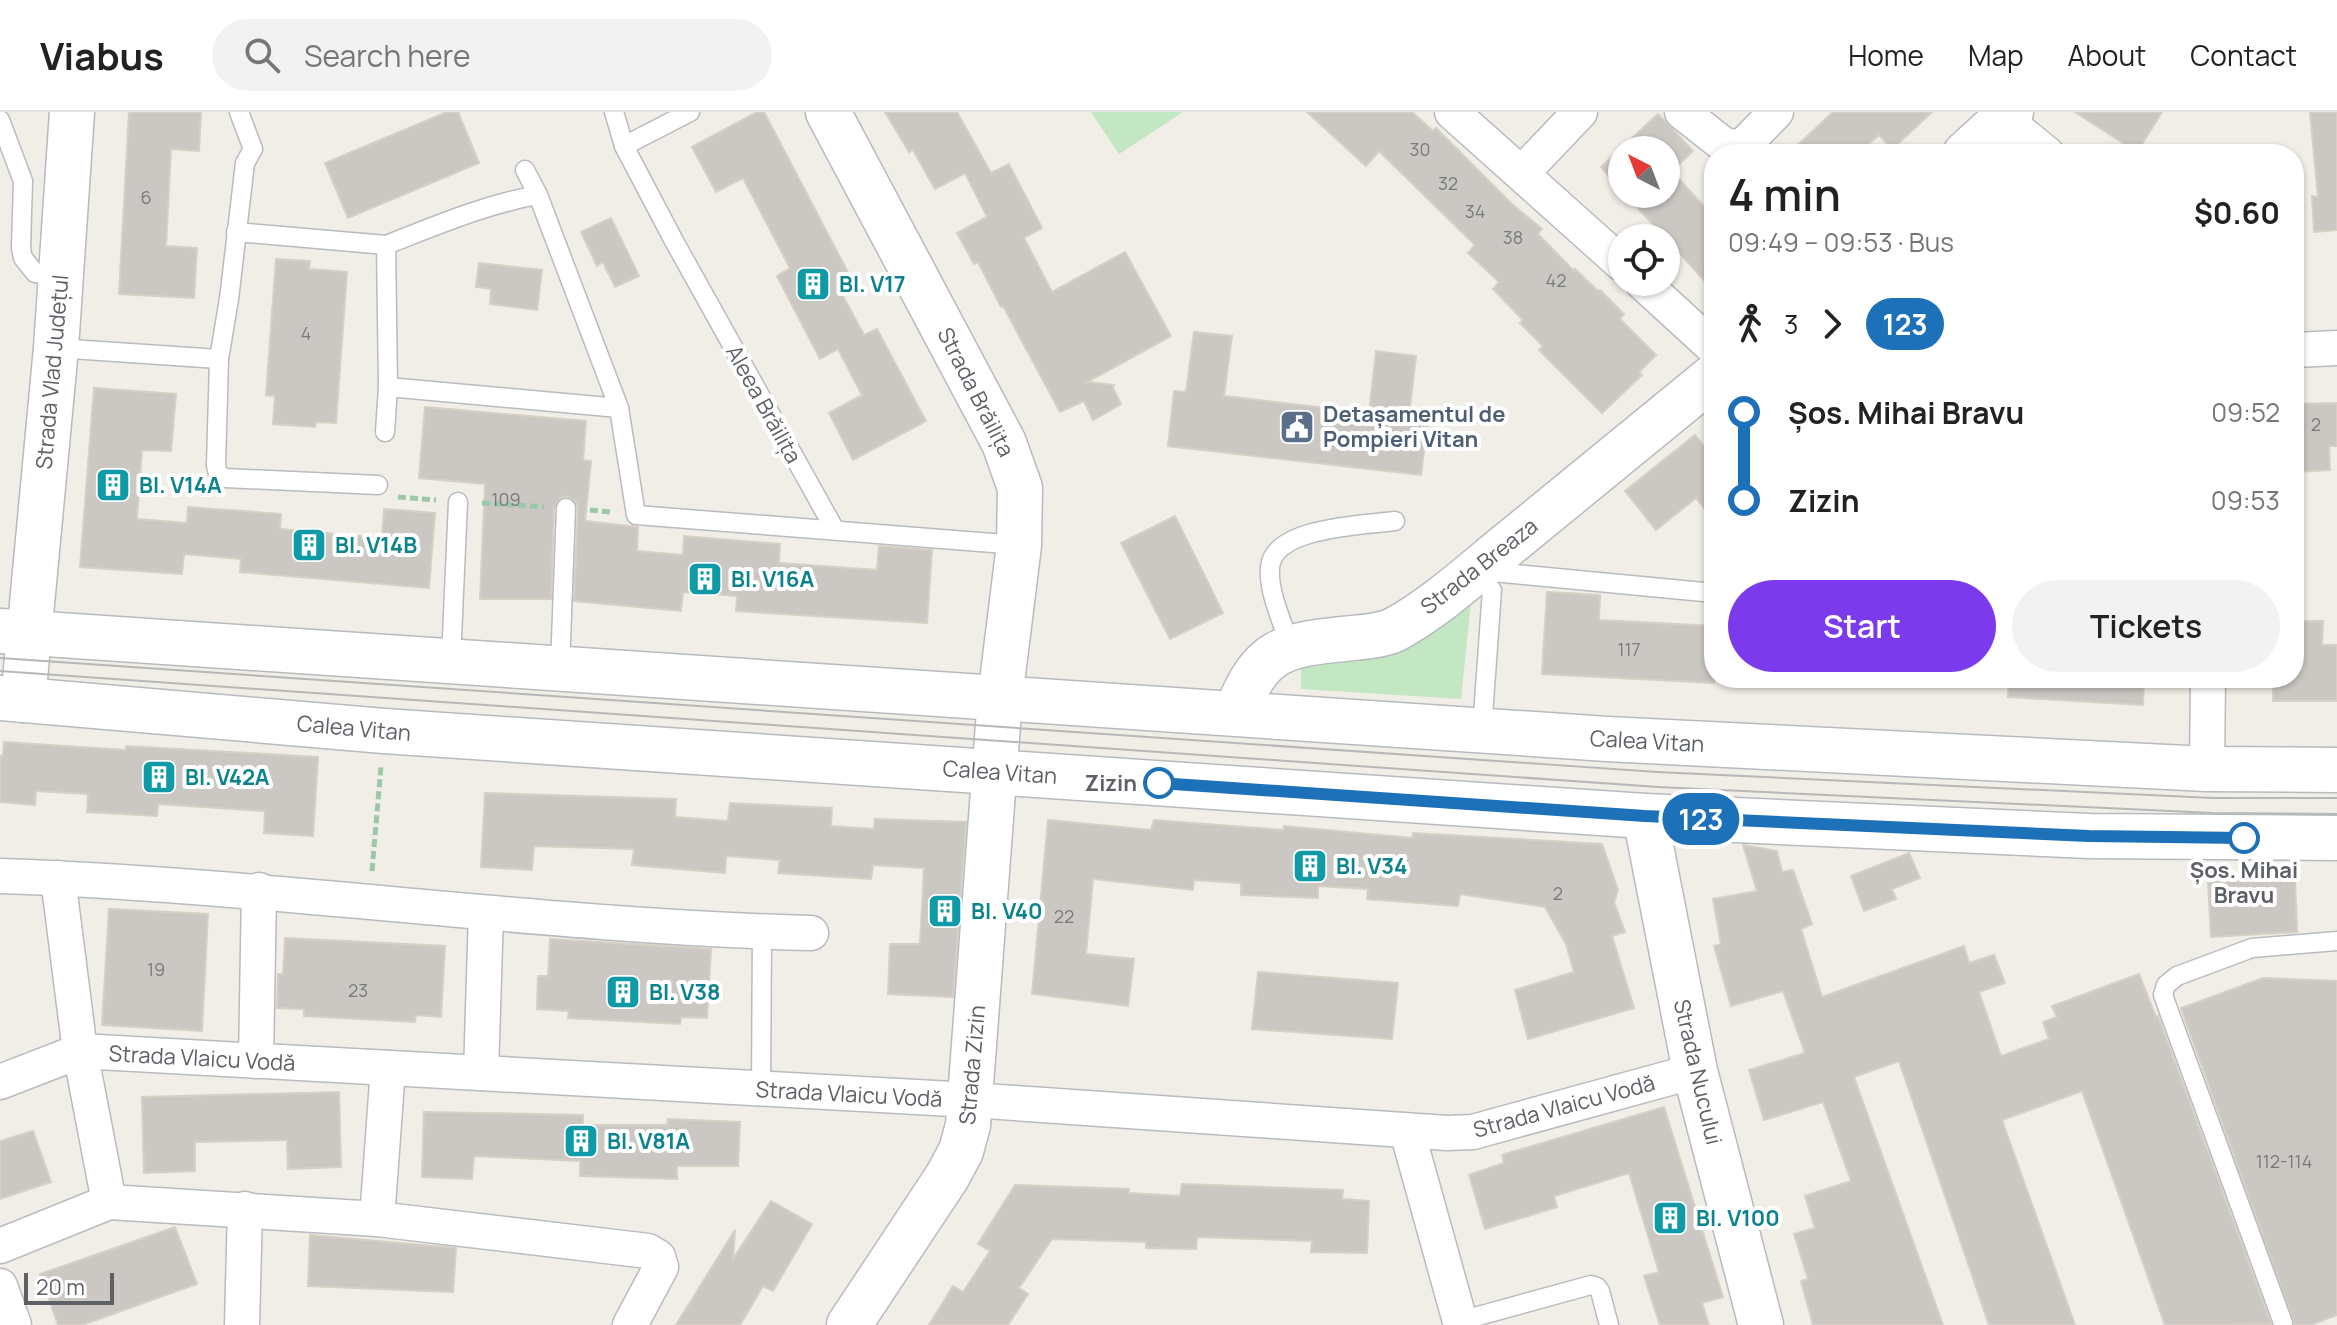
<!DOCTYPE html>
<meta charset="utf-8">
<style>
body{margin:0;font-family:Manrope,sans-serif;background:#f2f2f2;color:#222;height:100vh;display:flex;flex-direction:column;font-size:30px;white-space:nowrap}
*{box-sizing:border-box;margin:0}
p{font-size:26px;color:#767676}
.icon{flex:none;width:44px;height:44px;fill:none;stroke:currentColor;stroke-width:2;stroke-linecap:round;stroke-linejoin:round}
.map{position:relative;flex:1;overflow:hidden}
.panel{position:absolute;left:1704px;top:32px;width:600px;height:544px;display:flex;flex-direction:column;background:#fff;border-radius:32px;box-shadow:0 2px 6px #0004}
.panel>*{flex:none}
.badge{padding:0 16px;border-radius:26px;font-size:28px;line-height:52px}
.needle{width:52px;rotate:318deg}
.buttons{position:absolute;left:1608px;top:24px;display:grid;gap:16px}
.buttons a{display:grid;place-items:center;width:72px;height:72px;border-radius:50%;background:#fff;box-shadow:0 2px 6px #0004;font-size:40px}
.scale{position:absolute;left:24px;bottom:20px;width:90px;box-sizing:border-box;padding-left:8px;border:4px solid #5d6166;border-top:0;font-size:22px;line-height:28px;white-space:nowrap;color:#5d6166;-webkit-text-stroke:6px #fff;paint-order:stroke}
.map>.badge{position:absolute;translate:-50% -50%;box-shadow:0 0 0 4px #fff}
.legs{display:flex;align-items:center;gap:12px;height:88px;padding:0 24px;font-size:26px}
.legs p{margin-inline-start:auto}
.head{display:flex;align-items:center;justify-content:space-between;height:136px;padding:0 24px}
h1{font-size:44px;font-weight:600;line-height:60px}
.cta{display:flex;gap:16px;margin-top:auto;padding:16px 24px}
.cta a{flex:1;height:92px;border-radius:48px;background:#7c3aed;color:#fff;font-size:32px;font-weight:600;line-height:92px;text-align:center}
.cta a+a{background:#f2f2f2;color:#222}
ul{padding:0 24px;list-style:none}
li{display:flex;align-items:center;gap:28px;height:88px;font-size:30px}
li i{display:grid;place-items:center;width:12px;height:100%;margin:0 10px;background:currentColor}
li i::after{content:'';width:20px;height:20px;margin:-10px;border:6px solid;border-radius:50%;background:#fff}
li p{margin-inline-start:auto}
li:first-child i{background:linear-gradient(#0000 50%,currentColor 0)}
li:last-child i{background:linear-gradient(currentColor 50%,#0000 0)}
header{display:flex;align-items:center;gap:48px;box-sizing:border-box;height:112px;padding:0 40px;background:#fff;border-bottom:2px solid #e0e0e0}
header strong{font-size:38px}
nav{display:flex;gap:44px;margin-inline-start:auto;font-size:28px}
.search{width:560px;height:72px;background:#f2f2f2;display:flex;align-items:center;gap:20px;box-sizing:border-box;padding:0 28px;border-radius:44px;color:#767676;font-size:30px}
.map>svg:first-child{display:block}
</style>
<header>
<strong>Viabus</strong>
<div class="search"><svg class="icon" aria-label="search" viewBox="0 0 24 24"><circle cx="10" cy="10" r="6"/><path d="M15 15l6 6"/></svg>Search here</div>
<nav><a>Home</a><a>Map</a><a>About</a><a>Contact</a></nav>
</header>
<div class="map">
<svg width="2337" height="1213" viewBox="0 0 2337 1213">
<rect width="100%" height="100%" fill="#f0eee6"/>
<!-- green -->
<g fill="#c2e7c2">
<polygon points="1091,0 1183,0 1119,42"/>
<polygon points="1471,490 1461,587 1301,577 1301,538 1323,539 1428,523"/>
</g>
<!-- building -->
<g fill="#cbc8c3" stroke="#d5cfc4" stroke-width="2">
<polygon points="129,0 201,0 199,39 171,37 166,134 197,136 194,186 119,182"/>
<polygon points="447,0 458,0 479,51 348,106 325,51"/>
<polygon points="757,0 764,0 852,168 838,175 864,223 877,217 926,309 853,348 829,301 862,283 838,237 820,247 777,164 790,156 743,66 716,80 692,35"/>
<polygon points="885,0 957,0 991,61 1009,52 1042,116 1024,126 1052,180 1125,140 1171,224 1087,270 1115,273 1112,274 1121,292 1093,308 1084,289 1060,300 1003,194 1001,195 978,150 974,152 957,121 987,105 965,61 935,77 913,38 909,40"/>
<polygon points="1307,0 1412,0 1433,19 1436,16 1513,93 1542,117 1538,122 1574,159 1575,157 1598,179 1600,178 1624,202 1620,207 1656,243 1639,260 1642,263 1602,301 1539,238 1543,234 1520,211 1523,208 1493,177 1499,170 1468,141 1475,133 1379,39 1366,54"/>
<polygon points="1833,0 1932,0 1892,37 1879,23 1857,42 1788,42"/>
<polygon points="2075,0 2162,0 2137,40"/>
<polygon points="2310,0 2337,0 2337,118 2314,120 2312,84 2318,85"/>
<polygon points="1658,2 1693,39 1672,59 1714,106 1714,179 1625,82 1666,82 1666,38 1622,38 1622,79 1601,55"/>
<polygon points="611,106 639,164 615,175 603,150 597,154 581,120"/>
<polygon points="276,147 310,149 309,157 347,160 336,311 316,310 315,315 273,312 275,284 266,283"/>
<polygon points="479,151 542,158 537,198 490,192 491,177 476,175"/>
<polygon points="1194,220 1232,224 1224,284 1369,301 1376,239 1416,244 1409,305 1428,307 1421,363 1168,334 1174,279 1186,280"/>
<polygon points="94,276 176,282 171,339 142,338 137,407 187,411 188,395 281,402 280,417 382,426 384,397 435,401 429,476 240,460 241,447 184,442 182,462 80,455"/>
<polygon points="2337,291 2337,334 2329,334 2330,358 2294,360 2294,292"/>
<polygon points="425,295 586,309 583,348 591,349 585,409 638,415 637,439 683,443 684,424 780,432 779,451 877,458 879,434 932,438 927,511 736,499 737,484 683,480 681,499 574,489 578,396 576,390 567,384 560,386 554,396 551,487 480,487 485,372 419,366"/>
<polygon points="1695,323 1714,347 1714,408 1696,386 1656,418 1625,379"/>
<polygon points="1175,404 1223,501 1170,527 1121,431"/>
<polygon points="1547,480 1600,483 1599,508 1714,514 1714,571 1542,562"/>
<polygon points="2294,509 2323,509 2322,533 2337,533 2337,589 2273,589 2273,566 2294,566"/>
<polygon points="2009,566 2144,566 2143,593 2008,585"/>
<polygon points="4,630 126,638 126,634 318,645 313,724 264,721 265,699 158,692 157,704 87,700 88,682 36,679 35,693 0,690 0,644 3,644"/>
<polygon points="485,681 676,687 675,705 728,709 730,691 832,696 831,714 874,717 875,707 966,710 953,885 888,882 890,832 920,832 924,756 873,753 871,767 778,761 780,748 726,744 725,761 632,753 634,737 534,734 532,758 481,755"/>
<polygon points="1048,708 1151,718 1154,708 1284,718 1284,714 1412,726 1413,721 1602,732 1618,778 1614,790 1625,820 1612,824 1634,896 1528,927 1515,878 1574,860 1566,832 1545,795 1460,782 1458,794 1367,787 1368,777 1318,774 1318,786 1241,783 1241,771 1194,768 1193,778 1093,767 1086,842 1134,847 1128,894 1032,882"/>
<polygon points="1743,733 1777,739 1782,760 1793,758 1812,812 1801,817 1822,885 1964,834 1969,851 1994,843 2005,871 1979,880 2001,944 2049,927 2043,910 2057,905 2052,894 2139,862 2156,905 2158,904 2271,1212 2165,1213 2082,979 2002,1008 2075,1213 1989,1213 1899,949 1854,965 1943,1213 1813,1213 1801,1169 1808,1167 1794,1122 1815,1116 1805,1084 1851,1069 1823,990 1764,1008 1749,958 1805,941 1783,879 1731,894 1714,834 1721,832 1713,787 1757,779"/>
<polygon points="1909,741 1920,766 1892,777 1896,787 1864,799 1851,764"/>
<polygon points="2295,766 2297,820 2211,825 2208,770"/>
<polygon points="109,797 208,802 202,919 102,913"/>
<polygon points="285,826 445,834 441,905 416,903 415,910 304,904 304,897 277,896 278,862 283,862"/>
<polygon points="550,827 711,837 707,906 681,905 680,912 568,906 569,899 537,897 538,864 548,864"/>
<polygon points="1258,860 1398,871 1392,927 1252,917"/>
<polygon points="2263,866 2337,869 2337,1203 2311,1213 2295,1213 2181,896"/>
<polygon points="339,980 341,1055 288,1057 287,1028 195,1030 195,1059 144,1061 142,985"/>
<polygon points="1664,995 1723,1185 1702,1191 1709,1213 1660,1213 1644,1164 1659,1160 1629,1061 1554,1084 1557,1095 1485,1117 1469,1063 1504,1051 1502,1043"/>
<polygon points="424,1000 583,1003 583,1013 667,1013 668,1007 740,1010 738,1054 677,1054 677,1067 580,1064 580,1049 474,1044 472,1067 422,1065"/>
<polygon points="33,1019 51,1070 0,1087 0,1029"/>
<polygon points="1182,1072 1343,1078 1342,1087 1369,1089 1367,1141 1311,1140 1312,1129 1197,1125 1196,1137 1146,1136 1146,1130 1052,1127 1019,1176 1028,1182 1008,1213 929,1213 953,1174 963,1180 990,1139 978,1132 1015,1073 1129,1077 1129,1081 1180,1084"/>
<polygon points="771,1089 812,1112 773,1179 763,1174 740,1213 676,1213 735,1118 733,1147"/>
<polygon points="175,1115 197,1172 82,1213 58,1213 40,1162"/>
<polygon points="310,1123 456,1136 453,1180 308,1174"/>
</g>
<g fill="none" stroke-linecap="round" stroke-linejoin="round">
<!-- lane casing -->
<g stroke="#b8bbbf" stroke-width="21">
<g id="lane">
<polyline points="239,0 253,37 245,51 229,187 219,247 216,353 218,362 225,366 378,373"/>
<polyline points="614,0 624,34 674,129 835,418"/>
<polyline points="0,8 23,69 21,136 23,146 35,161 61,166"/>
<polyline points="624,34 690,0"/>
<polyline points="525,58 538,83 619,296"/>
<polyline points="236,120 386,133 388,275 619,296 636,403 1019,433"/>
<path d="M386 133C435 114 486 92 538 83"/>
<polyline points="56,236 219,247"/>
<polyline points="385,320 388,275"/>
<polyline points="1476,458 1492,478 1482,618"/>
<polyline points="1483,459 1714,481"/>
<path d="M1290 534C1283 511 1268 480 1270 456 1272 415 1364 413 1395 409"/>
<polyline points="451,548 458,390"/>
<polyline points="560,555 566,396"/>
<polyline points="761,977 762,819"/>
<polyline points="1460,1209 1591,1173 1597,1175 1600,1179 1609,1213"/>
<polyline points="2283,1211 2163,883 2166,873 2177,864 2252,836 2337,829"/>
</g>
</g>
<!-- street casing -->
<g stroke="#b8bbbf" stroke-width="37">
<g id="street">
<polyline points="1452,0 1622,152"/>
<polyline points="1682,0 1724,33 1741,36 1776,0"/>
<polyline points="2004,7 2047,42"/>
<polyline points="1522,61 1580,0"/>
<polyline points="1642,170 1714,236"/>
<polyline points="2294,238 2337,236"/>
<polyline points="2207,657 2208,566"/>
<path d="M0 764C271 773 540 814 811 821"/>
<polyline points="256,949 259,778"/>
<polyline points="481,961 486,801"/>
<polyline points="0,970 80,939 971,988 1447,1021 1473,1020 1695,959"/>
<polyline points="1407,1019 1461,1213"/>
<polyline points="109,1090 377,1107 648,1139 658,1145 661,1155 630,1213"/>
<polyline points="377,1107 388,956"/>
<polyline points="0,1134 109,1090 80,939 58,766"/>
<polyline points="0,1174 14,1213"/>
<polyline points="242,1213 245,1097"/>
</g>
</g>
<!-- secondary casing -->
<g stroke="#b7babf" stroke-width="47">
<g id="secondary">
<polyline points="828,0 1004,331 1020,376 1019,433 1000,586 968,1013 961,1039 947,1065 849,1213"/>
<polyline points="1965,42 2011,0"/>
<polyline points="0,519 1607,627 2207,657 2337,658"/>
<polyline points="0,586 384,619 1645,704 2089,724 2337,726"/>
<polyline points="23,588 56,236 72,0"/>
<path d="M1236 601C1262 533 1286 533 1353 526 1365 525 1383 523 1394 518 1438 494 1477 457 1516 426 1582 372 1648 318 1714 264"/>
<polyline points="1645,704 1695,959 1761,1213"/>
</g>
</g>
<!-- path -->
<g stroke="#9bc8a8" stroke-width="5" stroke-dasharray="8 4" stroke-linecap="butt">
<polyline points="398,385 436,388"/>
<polyline points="482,391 544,395"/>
<polyline points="590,398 611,400"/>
<polyline points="372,759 381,654"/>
</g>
<!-- lane -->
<use href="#lane" stroke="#fff" stroke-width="18"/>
<!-- street -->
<use href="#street" stroke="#fff" stroke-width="34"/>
<!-- secondary -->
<use href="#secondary" stroke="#fff" stroke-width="44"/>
<!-- tram -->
<g stroke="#b6b7b7" stroke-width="2">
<polyline points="0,546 1657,660 2213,686 2337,686"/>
<polyline points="0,559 1658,675 2212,701 2337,702"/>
</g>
</g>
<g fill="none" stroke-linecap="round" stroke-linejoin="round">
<!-- line-1 casing -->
<g stroke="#fff" stroke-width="18">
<polyline id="line-1" points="1159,671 1645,704 2089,724 2244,726"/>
</g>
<!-- line-1 -->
<use href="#line-1" stroke="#1d71b8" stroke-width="12"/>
</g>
<!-- icons -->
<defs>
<g id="building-square" transform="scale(1.8)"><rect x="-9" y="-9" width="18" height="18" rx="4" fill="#0f9aa8" stroke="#fff"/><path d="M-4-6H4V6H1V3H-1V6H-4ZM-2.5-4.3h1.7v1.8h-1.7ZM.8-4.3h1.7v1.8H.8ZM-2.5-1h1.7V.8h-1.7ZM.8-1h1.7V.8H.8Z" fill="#fff"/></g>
<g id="civic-square" transform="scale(1.8)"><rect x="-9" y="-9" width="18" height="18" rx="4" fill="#5c6f8a" stroke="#fff"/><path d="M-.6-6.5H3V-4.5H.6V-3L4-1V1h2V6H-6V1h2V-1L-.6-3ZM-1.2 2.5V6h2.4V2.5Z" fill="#fff"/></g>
</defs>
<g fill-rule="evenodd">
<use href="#building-square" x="813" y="172"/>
<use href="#civic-square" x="1297" y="315"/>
<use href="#building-square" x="113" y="373"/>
<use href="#building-square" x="309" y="433"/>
<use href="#building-square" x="705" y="467"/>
<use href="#building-square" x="159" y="665"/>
<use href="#building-square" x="1310" y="754"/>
<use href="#building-square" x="945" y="799"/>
<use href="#building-square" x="623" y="880"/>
<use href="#building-square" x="581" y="1029"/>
<use href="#building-square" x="1670" y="1106"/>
</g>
<!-- markers -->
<g fill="#fff" stroke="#1d71b8" stroke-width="4">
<circle cx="1159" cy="671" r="14"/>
<circle cx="2244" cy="726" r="14"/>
</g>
<g text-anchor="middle" stroke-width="8" stroke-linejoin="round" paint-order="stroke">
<!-- number labels -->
<g font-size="18" fill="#787b7d">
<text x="1420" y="44">30</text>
<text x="1448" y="78">32</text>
<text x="146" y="92">6</text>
<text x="1475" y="106">34</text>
<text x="1513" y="132">38</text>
<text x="1556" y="175">42</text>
<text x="306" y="228">4</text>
<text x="2316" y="319">2</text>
<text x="506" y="394">109</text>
<text x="1629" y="544">117</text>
<text x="1558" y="788">2</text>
<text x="1064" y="811">22</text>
<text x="156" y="864">19</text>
<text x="358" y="885">23</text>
<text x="2284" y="1056">112-114</text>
</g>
<!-- culture labels -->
<g font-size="22" font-weight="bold" fill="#0d838f" stroke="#fff" text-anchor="start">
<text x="839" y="180">Bl. V17</text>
<text x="139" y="381">Bl. V14A</text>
<text x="335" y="441">Bl. V14B</text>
<text x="731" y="475">Bl. V16A</text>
<text x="185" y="673">Bl. V42A</text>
<text x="1336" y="762">Bl. V34</text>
<text x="971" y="807">Bl. V40</text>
<text x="649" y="888">Bl. V38</text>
<text x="607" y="1037">Bl. V81A</text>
<text x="1696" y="1114">Bl. V100</text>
</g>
<!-- street labels -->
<g font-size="22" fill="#5d6166" stroke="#fff">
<text transform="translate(52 260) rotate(-85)" y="8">Strada Vlad Județul</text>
<text transform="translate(976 280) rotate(63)" y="8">Strada Brăilița</text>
<text transform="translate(764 292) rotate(61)" y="8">Aleea Brăilița</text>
<text transform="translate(1479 454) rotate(-38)" y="8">Strada Breaza</text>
<text transform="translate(354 616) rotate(5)" y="8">Calea Vitan</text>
<text transform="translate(1647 629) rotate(3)" y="8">Calea Vitan</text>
<text transform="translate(1000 660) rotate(4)" y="8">Calea Vitan</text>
<text transform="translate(202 946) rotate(3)" y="8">Strada Vlaicu Vodă</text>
<text transform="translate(972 953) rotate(-85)" y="8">Strada Zizin</text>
<text transform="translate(1698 960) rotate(77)" y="8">Strada Nucului</text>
<text transform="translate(849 982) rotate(3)" y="8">Strada Vlaicu Vodă</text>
<text transform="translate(1564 994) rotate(-15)" y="8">Strada Vlaicu Vodă</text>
</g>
<!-- service labels -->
<g font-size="22" font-weight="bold" fill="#4e5e75" stroke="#fff" text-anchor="start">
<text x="1323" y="310">Detașamentul de<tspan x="1323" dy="25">Pompieri Vitan</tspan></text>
</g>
<!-- stop labels -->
<g font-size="22" font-weight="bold" fill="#5d6166" stroke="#fff" text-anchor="end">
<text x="1137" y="679">Zizin</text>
<text x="2244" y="766" text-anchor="middle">Șos. Mihai<tspan x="2244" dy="25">Bravu</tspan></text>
</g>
</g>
</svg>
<div class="buttons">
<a><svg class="needle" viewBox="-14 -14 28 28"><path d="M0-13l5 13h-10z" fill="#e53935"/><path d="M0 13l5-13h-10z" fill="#767676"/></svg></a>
<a><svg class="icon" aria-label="locate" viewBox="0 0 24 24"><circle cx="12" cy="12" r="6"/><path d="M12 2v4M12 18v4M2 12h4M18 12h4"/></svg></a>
</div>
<div class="scale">20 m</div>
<b class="badge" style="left:1701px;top:707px;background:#1d71b8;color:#fff">123</b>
<section class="panel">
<div class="head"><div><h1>4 min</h1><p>09:49 – 09:53 · Bus</p></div><b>$0.60</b></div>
<div class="legs"><svg class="icon" aria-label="walk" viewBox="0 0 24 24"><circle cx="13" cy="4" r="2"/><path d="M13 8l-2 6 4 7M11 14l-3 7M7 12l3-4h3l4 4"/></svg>3<svg class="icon" aria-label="forward" viewBox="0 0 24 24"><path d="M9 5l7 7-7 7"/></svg><b class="badge" style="background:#1d71b8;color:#fff">123</b></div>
<ul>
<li><i style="color:#1d71b8"></i><b>Șos. Mihai Bravu</b><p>09:52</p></li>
<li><i style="color:#1d71b8"></i><b>Zizin</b><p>09:53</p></li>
</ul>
<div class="cta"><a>Start</a><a>Tickets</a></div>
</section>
</div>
